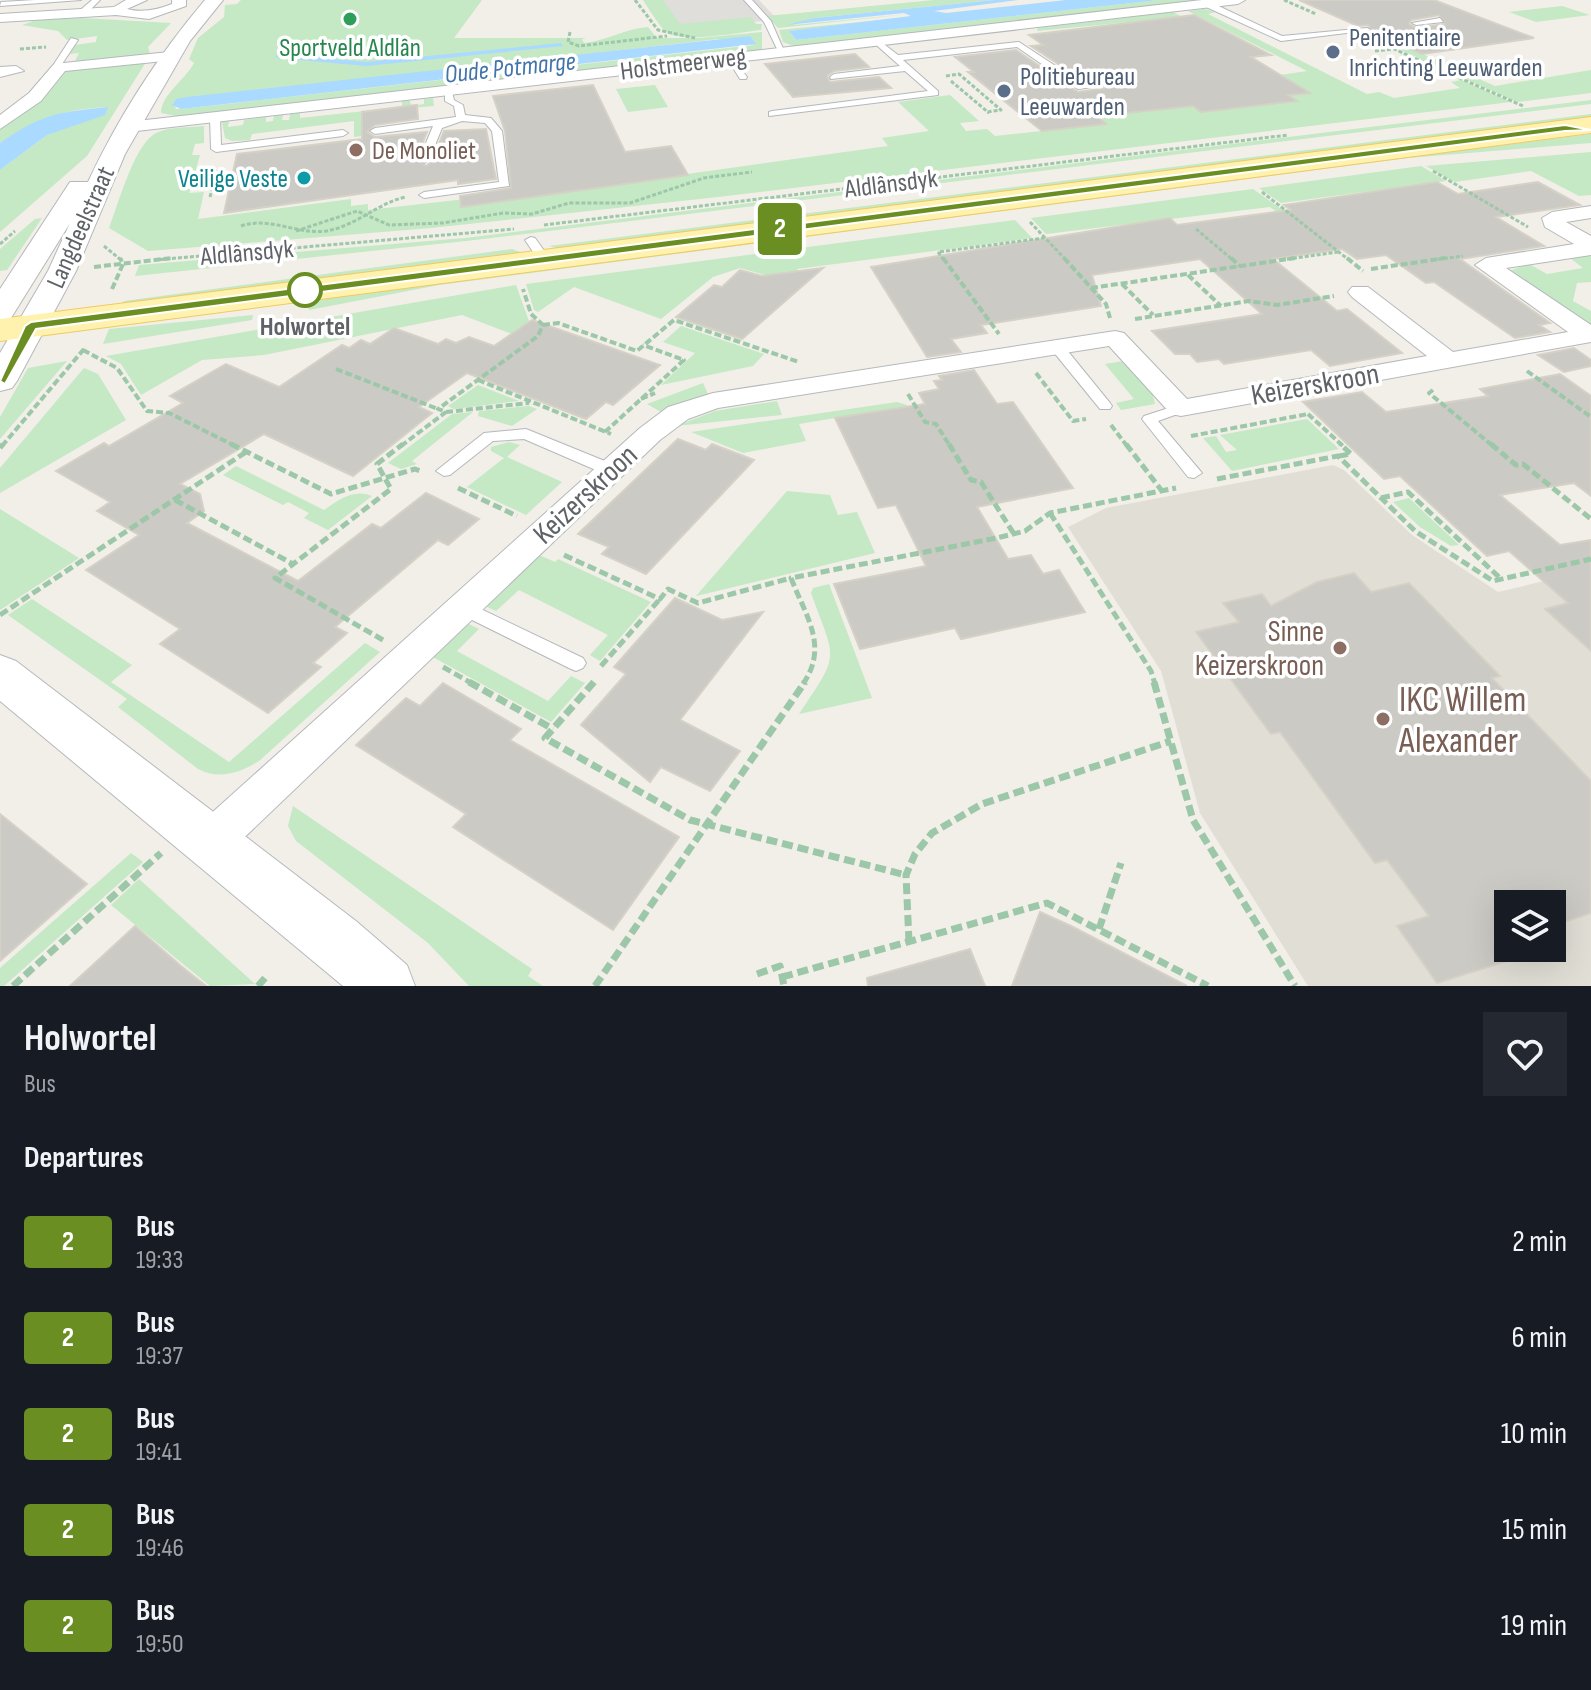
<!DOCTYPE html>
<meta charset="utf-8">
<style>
body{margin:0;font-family:"Sofia Sans Condensed",sans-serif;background:#242831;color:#f1f3f6;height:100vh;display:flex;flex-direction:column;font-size:30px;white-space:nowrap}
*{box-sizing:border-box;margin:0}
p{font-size:26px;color:#9ea1a6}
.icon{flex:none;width:44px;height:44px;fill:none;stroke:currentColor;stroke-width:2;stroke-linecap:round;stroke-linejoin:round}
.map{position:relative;height:986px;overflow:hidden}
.details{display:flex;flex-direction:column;background:#171b24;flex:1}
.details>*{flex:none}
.badge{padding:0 16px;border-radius:6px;font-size:28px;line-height:52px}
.tools{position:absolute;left:1494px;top:890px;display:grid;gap:16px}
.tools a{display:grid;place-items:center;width:72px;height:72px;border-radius:0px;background:#171b24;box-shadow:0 8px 32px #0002;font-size:40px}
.map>.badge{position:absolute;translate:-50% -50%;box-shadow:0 0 0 4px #fff}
h2{padding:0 24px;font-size:30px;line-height:72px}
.round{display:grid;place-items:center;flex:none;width:84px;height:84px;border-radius:0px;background:#242831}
.summary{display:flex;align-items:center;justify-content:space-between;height:136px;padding:0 24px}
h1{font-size:38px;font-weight:700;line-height:60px}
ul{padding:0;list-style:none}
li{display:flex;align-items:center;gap:24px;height:96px;padding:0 24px}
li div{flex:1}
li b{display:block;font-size:30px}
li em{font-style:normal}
li .badge{min-width:88px;font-weight:700;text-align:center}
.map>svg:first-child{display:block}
</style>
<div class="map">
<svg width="1591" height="986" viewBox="0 0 1591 986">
<rect width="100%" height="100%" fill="#f1efe8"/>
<!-- industrial -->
<polygon fill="#e0deda" points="652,0 759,0 778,20 669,28"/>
<!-- education -->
<path fill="#e1ded6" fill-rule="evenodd" d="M1333 465 1344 470 1412 535 1498 592 1591 570V986H1308L1200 813 1161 671 1068 527 1106 508ZM1508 904H1552V948H1508Z"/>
<!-- green -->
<g fill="#c5e8c5" fill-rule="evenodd">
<path d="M241 0H482L454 38H587L582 39 584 43C607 41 626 28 648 27L657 38H700L762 32V51L181 117 161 113C161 95 185 80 194 63L189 59 198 38 224 17 225 5 237 4ZM718 39 755 45 181 109H176L173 102Z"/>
<path d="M643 0H663L680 24 751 17 756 24H762L761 30C740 32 684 44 666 32 662 29 650 11 643 0Z"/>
<polygon points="934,0 994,0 815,18 793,25 909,14 778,28 767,16"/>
<polygon points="1159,0 1214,0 796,47 783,42 779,30 911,17 789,31 796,40"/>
<polygon points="1562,6 1590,15 1536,22 1509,12"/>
<path d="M1204 9 1216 12 1208 14 1367 94 1379 92 1394 98 1460 88 1451 82 1461 80 1511 102 718 197 431 228 148 251 109 228C118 205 133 149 153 135 166 126 189 128 204 126V143L195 144 192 155H200L189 193 204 192 198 219 351 199V206L368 204V210L687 174 888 146 882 138 929 131 898 102 950 95 979 121 960 123 966 131 987 129 995 136 1105 124 1097 116 1193 106 1296 101 1259 78 1307 71 1188 11Z"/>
<polygon points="1173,12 1182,17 1037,31 1038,28"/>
<polygon points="82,18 171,23 148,47 150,54 75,61 79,53 70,54 75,45 96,42 97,36 67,40 58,31 22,25 37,20"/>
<polygon points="1411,49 1495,86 1591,70 1591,93 1517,102 1401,50"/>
<path d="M146 62 87 156 0 232V170L47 135 108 107C63 109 37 119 0 143V130L49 92 66 71Z"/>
<polygon points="655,85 668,107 628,112 616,89"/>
<polygon points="433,98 434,106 362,112 362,136 354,137 354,121 252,134 250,140 232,141 225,138 222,122 229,121 228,127 243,125 244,120 266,117 266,122 273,121 274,116 283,115 282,120 289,120 290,114 300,113 300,118 402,107 402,101 410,101 411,106 424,104 424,99"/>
<polygon points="1591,100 1591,104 466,241 135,276 139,265 465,238"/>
<polygon points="1591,114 1591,120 559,249 549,246"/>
<polygon points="1591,134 1591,143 1408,158 439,285 309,310 308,303 383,287"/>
<polygon points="1591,152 1591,195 1579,196 1531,171 1455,182 1426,166"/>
<polygon points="1421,166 1446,181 1281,203 1259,188"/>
<polygon points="1253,189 1284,211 1277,212 1270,207 1046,234 1031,218"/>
<polygon points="42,218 7,270 0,271 0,249 35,219"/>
<polygon points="1015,220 1032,238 797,269 803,286 740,268 713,277 661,319 574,287 538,312 534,310 526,284"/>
<polygon points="512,249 523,253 120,305 124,301"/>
<polygon points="1591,253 1591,282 1577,283 1573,301 1591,311 1591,325 1509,271 1529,264 1547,274 1583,268 1570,258"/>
<polygon points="516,285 534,335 528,340 462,315 264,355 202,360 141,395 121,364 106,356"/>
<polygon points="253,315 252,320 103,344 109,329"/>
<polygon points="681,326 764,354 753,366 661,385 695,353 663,342"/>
<polygon points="67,361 0,439 0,417 28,368"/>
<polygon points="1124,361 1153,395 1155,404 1121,410 1116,403 1134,399 1105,364"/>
<polygon points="84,368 98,374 126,420 0,493 0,468"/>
<polygon points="703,383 708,394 661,412 647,404"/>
<polygon points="478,385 519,401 454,409 448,406"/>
<polygon points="777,401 782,415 676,426 715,411"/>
<polygon points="897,402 907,405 912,414 906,415 901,407 799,424 806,441 743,453 691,432"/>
<polygon points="529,406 537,409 512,426 478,416 479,411"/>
<polygon points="473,412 412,461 417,464 401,469 388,463 452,414"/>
<polygon points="1307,419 1339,449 1232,471 1203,438 1216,436 1226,452 1237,450 1220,435"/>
<polygon points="509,442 520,445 507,457 562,482 526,515 467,487 504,458 491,451 491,447"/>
<path d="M236 466 324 510C338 500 354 488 372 496L328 530 304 518 309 513 288 502 283 505 223 475Z"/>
<polygon points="787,491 830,495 838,515 857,512 875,553 696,596"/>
<polygon points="1409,498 1459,545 1451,546 1420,527 1393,502"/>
<polygon points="0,509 79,558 0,610"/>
<polygon points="539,555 555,562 558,559 651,602 600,661 590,655 608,635 519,590 496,611 485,606"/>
<path d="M829 584 872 698 799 714C841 652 836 662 811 593L813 588Z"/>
<path d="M32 599 132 665 111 682 229 762 365 643 380 652 259 761C240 773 219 780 198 769L118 707 127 699 8 615Z"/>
<polygon points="467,623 479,629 457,651 548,701 571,676 585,683 551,722 431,656"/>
<polygon points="293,806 532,969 528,976 543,986 469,986 428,943 296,841 288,826"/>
<polygon points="131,853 143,862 4,986 0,986 0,968"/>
<polygon points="139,879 255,984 210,986 111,905"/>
</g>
<!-- water -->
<g fill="#aadaff">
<polygon points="994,0 1018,0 934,11 946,13 1066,0 1159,0 796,40 789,31 911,16 904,13 786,25 815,18"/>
<polygon points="750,36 756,44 181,109 172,105 176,99 187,97"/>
<path d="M108 107 105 115 47 135 0 170V143C42 114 58 112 108 107Z"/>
</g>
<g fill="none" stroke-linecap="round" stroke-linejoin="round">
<!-- stream -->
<polygon fill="#aadaff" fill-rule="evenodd" points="561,43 563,46 366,66 278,58 275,56 278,54 366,62"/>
</g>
<!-- building -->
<g fill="#cccac5" stroke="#d6d1c6" stroke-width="2" fill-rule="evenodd">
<path d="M1299 0H1434L1534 38 1422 54 1373 32 1368 25 1358 26ZM1439 15 1445 24 1416 28 1409 24 1411 20Z"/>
<polygon points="1194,15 1271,55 1251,57 1310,93 1288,95 1297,101 1201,112 1193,106 1097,116 1106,124 1042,131 968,72 974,72 955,57 1016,50 1078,92 1135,84 1138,81 1131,75 1084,81 1031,46 1043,45 1029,35"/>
<polygon points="855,54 869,67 834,71 827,76 830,82 879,77 891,88 793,97 765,64"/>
<polygon points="593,85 625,152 671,146 688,175 461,207 460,196 511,188 505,131 493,96"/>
<polygon points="417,105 418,119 375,125 367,132 375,137 427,132 416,159 426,166 432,161 444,131 486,129 496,179 458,184 458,180 224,213 237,154 362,139 362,112"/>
<polygon points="1437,182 1458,194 1538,182 1580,205 1496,217 1544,246 1460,259 1550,323 1539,325 1550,332 1515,338 1434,282 1426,283 1386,255 1357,259 1342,249 1273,259 1337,311 1347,309 1402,353 1330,366 1311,350 1224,364 1219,359 1197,362 1190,354 1175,354 1152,331 1262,314 1200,259 1092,275 1101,306 981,325 987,333 951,339 961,352 927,357 871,267 1170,218 1177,225 1291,210 1284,205"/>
<polygon points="823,268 742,339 676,317 714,285 722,287 740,270 762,276"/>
<polygon points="532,320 660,365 613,405 606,402 586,419 467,373 419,407 432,413 353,476 264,434 180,484 200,494 204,511 187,523 298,581 372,524 381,528 426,493 479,519 448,545 438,540 335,627 347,633 313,663 321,667 268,713 160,644 180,629 86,570 139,535 97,511 110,502 56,471 104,443 109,446 183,403 170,396 210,373 226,364 279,387 342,345 349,348 361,340 370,344 394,328 438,344 446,339 456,343 469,337 494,346"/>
<polygon points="1574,348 1591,360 1591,366 1564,372 1538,355"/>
<polygon points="974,370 997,404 1013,402 1073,488 977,507 1008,559 1031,555 1043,574 1059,570 1085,612 961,639 955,628 860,649 834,584 926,566 896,505 878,508 835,418 925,404 919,393 939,389 934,381 942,380 939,376"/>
<polygon points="1560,374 1591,396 1591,496 1574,483 1500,495 1560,545 1591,540 1591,651 1545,609 1568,603 1509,551 1487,556 1400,476 1384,479 1303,402 1362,392 1386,412 1488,396 1480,389"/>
<polygon points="678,439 706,450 712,444 754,460 646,574 602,554 609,547 578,534"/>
<polygon points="1354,573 1371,592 1409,583 1500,676 1492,678 1591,781 1591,913 1552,926 1552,904 1508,904 1508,948 1542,950 1437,983 1397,926 1429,916 1387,860 1375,863 1280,732 1271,734 1196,632 1239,622 1223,603 1262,594 1271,606 1317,582"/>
<polygon points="675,598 722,620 763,612 680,720 740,751 710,791 661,767 650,782 581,725 626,674 614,667"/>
<polygon points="443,683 521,729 510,740 679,837 613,930 453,827 466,814 356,745 406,698 420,706"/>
<polygon points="0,814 87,884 0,961"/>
<polygon points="1040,912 1071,926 1187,986 1012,986"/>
<polygon points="135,926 181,966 206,986 70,986"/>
<polygon points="970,949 985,986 868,986 867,978"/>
</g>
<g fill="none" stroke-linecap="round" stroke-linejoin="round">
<!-- service casing -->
<g stroke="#b5b8bc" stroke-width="2">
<g id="service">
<polygon points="35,0 81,0 0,6 1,2"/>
<polygon points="92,0 100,0 84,16 78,16 78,12"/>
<polygon points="744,0 752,0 771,21 785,53 779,53 764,22"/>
<polygon points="1204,2 1210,2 1282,36 1367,28 1371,30 1281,41 1204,6"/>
<polygon points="1440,18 1443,22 1416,25 1412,23"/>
<polygon points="71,38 78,40 62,64 63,69 57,69 54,64"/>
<polygon points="876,38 898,55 1019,42 1083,84 1131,78 1135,81 1078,89 1017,47 903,60 938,91 938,95 769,116 769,112 772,111 928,91 905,71 831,79 830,77 834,74 900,66 873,42"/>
<polygon points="725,55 731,55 747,77 746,79 740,79"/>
<polygon points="445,88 451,88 454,100 463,105 465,115 491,118 502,131 509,186 424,198 419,195 424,192 499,182 492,131 485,123 462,121 442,128 429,160 424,163 419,160 433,126 375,134 370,131 375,128 456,117 454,106 445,101"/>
<polygon points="215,114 220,117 221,145 343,130 348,133 343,136 216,152 211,149 210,117"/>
<polygon points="531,237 535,238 550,259 548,262 540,262 538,259 525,240"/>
<polygon points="1057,343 1062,344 1110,403 1112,406 1110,409 1100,409 1052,350 1050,347"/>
<polygon points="1181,404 1188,408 1186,411 1158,421 1202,473 1194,478 1188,477 1142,419 1144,416"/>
<polygon points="526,429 617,466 619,470 617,474 605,474 524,439 493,441 450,475 444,476 436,471 484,433"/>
<polygon points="462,600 583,658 586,663 583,668 576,671 569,668 456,612 453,607 456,602"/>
</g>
</g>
<!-- minor casing -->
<g stroke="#b5b8bc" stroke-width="2">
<g id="minor">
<path d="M126 0H147L127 9C142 13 157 10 172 4V0H186V6L149 19 116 15 0 22V14L114 7Z"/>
<polygon points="1202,0 1245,0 1238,4 128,132 119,127 128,122"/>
<polygon points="169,52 174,54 174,60 65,71 41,101 0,129 0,115 29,93 54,64"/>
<polygon points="0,67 16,66 24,71 0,77"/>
<polygon points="1591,206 1591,218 1566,222 1591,236 1591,255 1506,268 1591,325 1591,342 1181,416 1171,414 1109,346 718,408 688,419 660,440 226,855 211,861 196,855 190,841 196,827 640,428 668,407 713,393 1115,331 1124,333 1187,399 1427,356 1352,297 1348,292 1352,287 1368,287 1453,352 1568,332 1475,265 1486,258 1574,244 1545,227 1542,218 1552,212"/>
</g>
</g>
<!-- tertiary casing -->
<g stroke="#b5b8bc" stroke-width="2">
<g id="tertiary">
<path d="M205 0H223L190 41 125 154 76 271 17 381 12 388 0 391V353L48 271 70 223 11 318 0 321V289L70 182H88C118 118 159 54 205 0Z"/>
<polygon points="0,655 16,661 356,921 407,965 415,986 343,986 0,701"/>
</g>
</g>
<!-- primary casing -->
<g stroke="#f2c960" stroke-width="2">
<polygon id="primary" points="1591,117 1591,133 0,341 0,319"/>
</g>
<!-- path-far3 -->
<g stroke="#9cc7a9" stroke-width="3" stroke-dasharray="4 2" stroke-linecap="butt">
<polyline points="635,0 658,30 695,38"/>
<polyline points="1284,0 1316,14"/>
<polyline points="570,32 568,42 579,46 667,36"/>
<polyline points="20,49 46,47"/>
<polyline points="1375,51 1394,49 1523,106"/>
<polyline points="946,76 959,74 1001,110 987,112"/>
<polyline points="951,81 989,113"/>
<polyline points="1433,171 1528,227"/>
<polyline points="1262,192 1349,260"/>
<polyline points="210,197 217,168"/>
<polyline points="1030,222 1066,260"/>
<polyline points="544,225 1288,135"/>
<path d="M241 226C270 216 297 235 326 231 357 226 377 203 406 197"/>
<polyline points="1196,229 1233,260"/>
<polyline points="296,231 357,211 389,225 443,223 503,213 532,214 569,203 630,203 704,178 752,172"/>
<polyline points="0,244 15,231"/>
<polyline points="104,246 121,260"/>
<polyline points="154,260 514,229"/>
<polyline points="944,260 938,252 1044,238"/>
<polyline points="1281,260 1338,252"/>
<polyline points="1432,260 1463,256"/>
</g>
<!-- path-far2 -->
<g stroke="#9cc7a9" stroke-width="4" stroke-dasharray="7 3" stroke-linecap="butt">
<polyline points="943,258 999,334"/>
<polyline points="1064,258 1106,304 1110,318"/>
<polyline points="1231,258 1240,266"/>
<polyline points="1347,258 1363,271"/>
<polyline points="94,267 172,258"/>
<polyline points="1371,269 1446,258"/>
<polyline points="1188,275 1221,306"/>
<polyline points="1122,284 1153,315"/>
<polyline points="1091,288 1295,258"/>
<polyline points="112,289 123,264 120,258"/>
<polyline points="1135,319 1249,301 1277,305 1334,296"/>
<polyline points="543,325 558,323 637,351 674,320 799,362"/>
<polyline points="83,350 117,368 147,411 169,413 235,446"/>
<polyline points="336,369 438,409"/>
<polyline points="1527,371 1591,417"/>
<polyline points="1036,373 1073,421 1086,419"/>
<polyline points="478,380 611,434"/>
<polyline points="1433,390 1429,393 1493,446"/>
<polyline points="908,394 925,422 936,424 950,446"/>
<polyline points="641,399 655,393"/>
<polyline points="446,412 529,403"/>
<polyline points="1308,414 1343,446"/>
<polyline points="1111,425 1127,446"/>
<polyline points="605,432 684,360 643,345"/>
<polyline points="1191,436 1308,414"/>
<polyline points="2,446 84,349"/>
<polyline points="401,446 446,412 438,409 538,336 543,325 531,314 523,289"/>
</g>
<!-- path-far1 -->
<g stroke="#9cc7a9" stroke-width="5" stroke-dasharray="9 4" stroke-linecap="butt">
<polyline points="231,444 331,494 415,469 423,472"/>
<polyline points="949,444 971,480 981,482 1014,534"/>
<polyline points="1126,444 1162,491"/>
<polyline points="1491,444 1516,465 1523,464 1591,519"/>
<polyline points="0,448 3,444"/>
<polyline points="1339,456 1351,454 1340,444"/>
<polyline points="1217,479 1338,456 1415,531 1493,581 1591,559"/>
<polyline points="458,488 517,516"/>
<polyline points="1381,498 1408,492 1500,578"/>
<polyline points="175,500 293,564"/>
<polyline points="1050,513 1151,671 1155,684"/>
<polyline points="564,555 660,599 668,589 698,603 791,578"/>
<polyline points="0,615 246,452"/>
<polyline points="383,640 275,578 391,489 377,464 403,444"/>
<polyline points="601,666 660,599"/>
<polyline points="443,667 473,684"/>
<path d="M803 684C829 646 806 617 791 578L997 538 1025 531 1050 513 1176 488"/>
</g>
<!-- path -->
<g stroke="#9cc7a9" stroke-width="7" stroke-dasharray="11 5" stroke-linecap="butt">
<polyline points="469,682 553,729"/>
<polyline points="594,682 545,738 690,820 906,875"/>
<polyline points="1154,682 1193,820 1295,986"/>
<polyline points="1099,929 1121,863"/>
<polyline points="909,942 906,875 915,854 932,833 982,804 1171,741"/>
<polyline points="757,974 780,966 784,986"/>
<polyline points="782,977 1047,903 1208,986"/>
<polyline points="13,986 161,853"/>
<polyline points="258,986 265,978"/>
<polyline points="595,986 805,682"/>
</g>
<!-- service -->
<use href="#service" fill="#fff" fill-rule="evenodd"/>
<!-- minor -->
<use href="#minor" fill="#fff" fill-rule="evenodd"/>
<!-- tertiary -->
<use href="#tertiary" fill="#fff" fill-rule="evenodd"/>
<!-- primary -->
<use href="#primary" fill="#fff2af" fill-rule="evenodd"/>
</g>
<!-- line -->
<polygon fill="#6b8e23" stroke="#fff" stroke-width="2" points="1565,125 1591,130 1565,131 36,329 5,384 0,381 25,326 31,322"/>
<!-- markers -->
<circle fill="#2e9e5b" stroke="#fff" stroke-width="3" cx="350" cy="19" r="8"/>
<g fill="#5c6f8a" stroke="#fff" stroke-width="3">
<circle cx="1333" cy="52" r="8"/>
<circle cx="1004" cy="91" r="8"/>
</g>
<g fill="#8d6e63" stroke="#fff" stroke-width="3">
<circle cx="356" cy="150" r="8"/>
<circle cx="1340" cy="648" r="8"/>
<circle cx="1383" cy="719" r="8"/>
</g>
<circle fill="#0f9aa8" stroke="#fff" stroke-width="3" cx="304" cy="178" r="8"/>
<circle fill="#fff" stroke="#6b8e23" stroke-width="4" cx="305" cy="290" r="16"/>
<g text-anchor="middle" stroke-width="7" stroke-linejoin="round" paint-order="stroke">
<!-- far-service labels -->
<g font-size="26" fill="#4e5e75" stroke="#fff" text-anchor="start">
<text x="1349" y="46">Penitentiaire<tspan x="1349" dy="30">Inrichting Leeuwarden</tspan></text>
<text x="1020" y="85">Politiebureau<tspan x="1020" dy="30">Leeuwarden</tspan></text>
</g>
<!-- far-leisure labels -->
<g font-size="26" fill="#27864d" stroke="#fff">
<text x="350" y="56">Sportveld Aldlân</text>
</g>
<!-- far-street labels -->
<g font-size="26" fill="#5f6368" stroke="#fff">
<text transform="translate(683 63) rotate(-7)" y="9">Holstmeerweg</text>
<text transform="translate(891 183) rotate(-7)" y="9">Aldlânsdyk</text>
<text transform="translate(80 227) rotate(-66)" y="9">Langdeelstraat</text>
<text transform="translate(247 252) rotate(-5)" y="9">Aldlânsdyk</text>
</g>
<!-- far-water labels -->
<g font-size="26" font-style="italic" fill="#4174aa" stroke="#fff">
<text transform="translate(510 67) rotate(-6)" y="9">Oude Potmarge</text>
</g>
<!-- far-education labels -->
<g font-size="26" fill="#785e54" stroke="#fff" text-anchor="start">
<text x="372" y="159">De Monoliet</text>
</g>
<!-- far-culture labels -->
<g font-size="26" fill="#0d838f" stroke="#fff" text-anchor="end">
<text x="288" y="187">Veilige Veste</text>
</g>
<!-- far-stop labels -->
<g font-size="26" font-weight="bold" fill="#5f6368" stroke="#fff">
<text x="305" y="335">Holwortel</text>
</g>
<!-- street labels -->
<g font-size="30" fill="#5f6368" stroke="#fff">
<text transform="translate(1315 384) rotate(-10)" y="10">Keizerskroon</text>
<text transform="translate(585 494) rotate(-43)" y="10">Keizerskroon</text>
</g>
<!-- education labels -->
<g font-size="30" fill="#785e54" stroke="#fff" text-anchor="end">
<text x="1324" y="641">Sinne<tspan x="1324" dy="34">Keizerskroon</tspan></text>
</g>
<!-- near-education labels -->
<g font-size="36" fill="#785e54" stroke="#fff" text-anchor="start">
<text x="1399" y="711">IKC Willem<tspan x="1399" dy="41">Alexander</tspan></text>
</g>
</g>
</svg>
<div class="tools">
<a><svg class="icon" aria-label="layers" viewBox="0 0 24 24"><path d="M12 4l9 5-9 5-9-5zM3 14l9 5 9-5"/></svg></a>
</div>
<b class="badge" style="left:780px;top:229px;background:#6b8e23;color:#fff">2</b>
</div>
<section class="details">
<div class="summary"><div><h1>Holwortel</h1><p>Bus</p></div><a class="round"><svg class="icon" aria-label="heart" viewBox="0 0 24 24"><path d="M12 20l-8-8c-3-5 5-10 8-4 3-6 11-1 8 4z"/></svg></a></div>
<h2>Departures</h2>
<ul>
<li><span class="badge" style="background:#6b8e23;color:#fff">2</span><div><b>Bus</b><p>19:33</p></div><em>2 min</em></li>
<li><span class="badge" style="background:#6b8e23;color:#fff">2</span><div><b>Bus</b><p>19:37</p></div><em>6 min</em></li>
<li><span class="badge" style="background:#6b8e23;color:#fff">2</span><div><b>Bus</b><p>19:41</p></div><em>10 min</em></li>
<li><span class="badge" style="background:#6b8e23;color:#fff">2</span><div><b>Bus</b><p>19:46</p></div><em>15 min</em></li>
<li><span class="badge" style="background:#6b8e23;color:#fff">2</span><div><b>Bus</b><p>19:50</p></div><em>19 min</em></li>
</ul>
</section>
